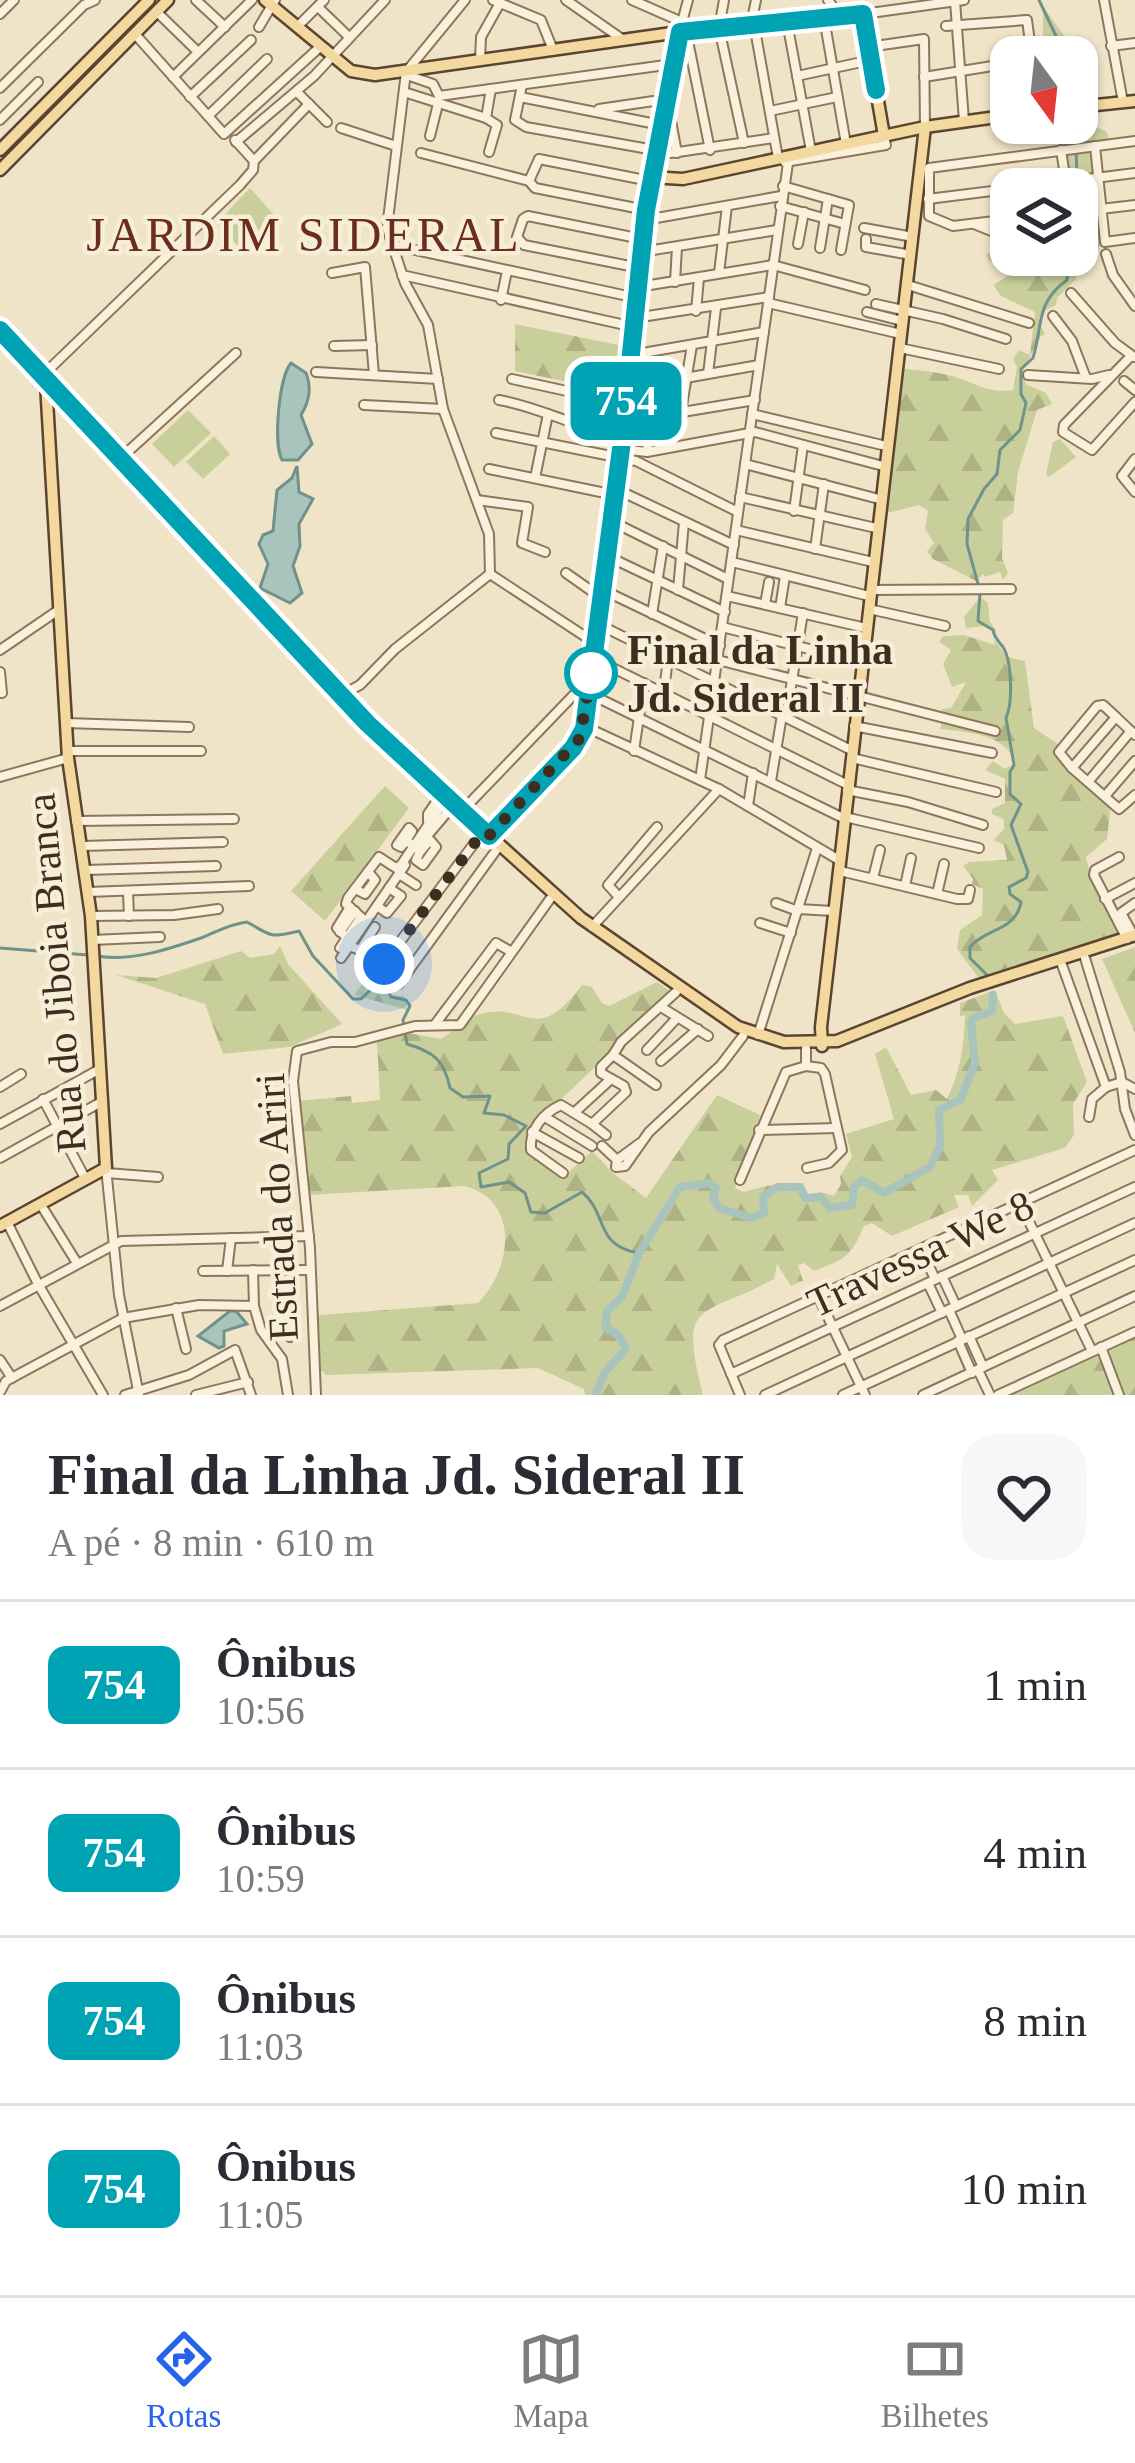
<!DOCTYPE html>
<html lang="pt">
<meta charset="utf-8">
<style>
body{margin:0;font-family:"Times New Roman",serif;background:#f7f7f7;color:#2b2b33;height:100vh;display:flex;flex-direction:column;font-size:45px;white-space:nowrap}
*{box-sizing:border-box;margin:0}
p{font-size:39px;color:#7c7c81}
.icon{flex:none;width:66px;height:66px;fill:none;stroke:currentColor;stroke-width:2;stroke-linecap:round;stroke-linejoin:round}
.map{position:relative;height:1395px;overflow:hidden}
.drawer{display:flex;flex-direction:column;background:#fff;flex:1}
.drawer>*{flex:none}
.badge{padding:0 24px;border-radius:18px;font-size:42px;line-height:78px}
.needle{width:78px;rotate:165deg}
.tools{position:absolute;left:990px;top:36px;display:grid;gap:24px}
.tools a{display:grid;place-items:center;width:108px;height:108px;border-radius:24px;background:#fff;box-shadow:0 3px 9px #0004;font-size:60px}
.you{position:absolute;width:60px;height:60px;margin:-30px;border:9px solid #fff;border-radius:50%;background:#1a73e8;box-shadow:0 0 0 18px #1a73e833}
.map>.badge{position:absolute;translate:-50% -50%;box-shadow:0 0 0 6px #fff}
.round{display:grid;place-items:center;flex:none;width:126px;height:126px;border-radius:36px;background:#f7f7f7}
.headline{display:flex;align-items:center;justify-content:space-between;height:204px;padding:0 48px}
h1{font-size:57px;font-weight:700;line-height:90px}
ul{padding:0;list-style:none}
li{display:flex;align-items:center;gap:36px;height:168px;padding:0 48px;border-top:3px solid #e1e1e2}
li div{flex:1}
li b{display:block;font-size:45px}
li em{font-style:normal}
li .badge{min-width:132px;font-weight:700;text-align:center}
.tabs{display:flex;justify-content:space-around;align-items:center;height:168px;border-top:3px solid #e1e1e2;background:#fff;font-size:33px;color:#7c7c81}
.tabs a{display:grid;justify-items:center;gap:6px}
.tabs .current{color:#2563eb}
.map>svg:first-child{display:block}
</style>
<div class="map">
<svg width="1135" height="1395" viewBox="0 0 1135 1395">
<defs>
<pattern id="forest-firs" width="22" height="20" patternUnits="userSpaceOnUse" patternTransform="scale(3)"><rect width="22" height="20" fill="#c9cf9b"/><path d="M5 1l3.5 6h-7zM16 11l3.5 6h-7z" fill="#aeb285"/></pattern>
</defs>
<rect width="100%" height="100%" fill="#f0e4c8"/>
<!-- green -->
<g fill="#c9cf9b">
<polygon points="250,188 275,216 240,248 217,223"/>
<polygon points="188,410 211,433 174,467 152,444"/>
<polygon points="214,436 230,454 203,479 186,462"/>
<polygon points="1060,439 1076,457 1049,477 1046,474 1053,442"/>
</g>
<!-- forest -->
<g fill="url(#forest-firs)">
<polygon points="1043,6 1077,54 1094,105 1083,108 1088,123 1107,132 1109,140 1090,143 1102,246 1078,253 1077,189 1067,189 1063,147 1067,123 1077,123 1077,57 1043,57"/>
<path d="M996 248 1007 257 1025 262 1033 255H1071V267L1077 278 1057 298 1056 305 1042 312 1041 326 1045 334 1040 337 1022 373 1026 384 1046 393 1052 404 1037 410 1018 472 1013 513 1003 520 1002 558 1008 573 1003 580 1000 572 985 577 983 574 976 581 933 559 927 551 934 543 925 529 928 511 919 505 887 513 881 502 898 368C914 370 932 371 948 375 973 381 986 394 1013 390L1017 367 1013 359 1019 350 1030 355 1035 312 1001 296 993 285 1018 269 989 261 986 255Z"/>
<polygon points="515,324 628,347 622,383 563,381 515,371"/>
<path d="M980 597 988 603 990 622 996 630 994 639 1007 657 1025 661 1034 728 1058 744 1069 764 1111 803 1107 839 1086 857 1089 870 1121 934 981 981 957 949 960 930 982 915 983 889 972 884 973 879 963 866 969 862 1007 860 1004 845 994 840 1004 829V819L992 814V809L1005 803V779L985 770 993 761 1005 769 1014 764C1010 735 967 732 941 729L942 709 951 708 966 682 952 687 943 664 951 650 939 642 943 636 964 635 995 645 992 630 985 626 966 628 964 617Z"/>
<polygon points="385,786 409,808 325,921 291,891"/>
<polygon points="280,946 288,964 342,1024 290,1047 223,1054 205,1004 116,975 156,978 241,951 250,958 274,954"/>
<polygon points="1135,947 1135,1033 1102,959"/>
<polygon points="383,979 389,995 404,996 408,1010 354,995 363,983"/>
<path d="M657 982 673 993 532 1127 531 1154 562 1178 592 1151 613 1173 646 1198 717 1095 760 1115 735 1188 744 1192 766 1186 803 1183 808 1194 821 1192 834 1196 841 1184 840 1176 852 1157 846 1134 894 1119 875 1054 886 1047 911 1095 936 1090 947 1099C960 1073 964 1046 965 1015L960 1016V1003L995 990 1004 1013 1015 1024 1063 1016 1087 1082 1073 1104 1074 1135 1065 1148 992 1170 998 1180 972 1206 968 1195H954L959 1207 892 1236 872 1223 864 1226C851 1256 846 1259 814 1271L805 1263 798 1265 803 1281 791 1286 777 1264 774 1279C700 1319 678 1297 703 1395H585L584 1389 538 1368 326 1375 321 1370 316 1321 320 1315 478 1303C512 1269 521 1200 464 1186L308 1195 298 1101 351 1096 352 1103 380 1100 377 1041 408 1033 441 1039C454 1031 466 1017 481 1014 528 1001 534 1048 582 985L592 987 602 1003 609 1006Z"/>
<polygon points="1135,1337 1135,1395 1012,1395"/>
</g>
<!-- water -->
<g fill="#a9c4bc" stroke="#6f938a" stroke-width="3">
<path d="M291 363 306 373C312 388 309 402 301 415L312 444 298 460H282C273 443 279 377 291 363Z"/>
<polygon points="297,466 299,492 313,499 299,524 300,546 293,566 302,593 290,603 260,588 268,564 259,544 263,535 273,531 277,490 292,478"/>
<polygon points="230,1311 236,1311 247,1324 224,1331 224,1346 219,1348 198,1336"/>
</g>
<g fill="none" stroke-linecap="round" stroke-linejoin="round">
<!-- stream -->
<g stroke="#6f938a" stroke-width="3">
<polyline points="1039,0 1056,36 1061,57"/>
<polyline points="1075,123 1077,175"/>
<polyline points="1077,208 1078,184"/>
<path d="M978 584 967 544 968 519 984 489 997 474 1000 450 1020 430 1026 403 1021 394V369L1033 358C1043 326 1035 303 1067 280L1069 255"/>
<path d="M980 593 978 621 993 630C994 637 999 642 1003 647 1012 661 1013 703 1006 718L1014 765 1010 772V794L1021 804 1011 825 1028 872 1026 878 1009 887 1010 894 1021 902C1016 931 986 928 970 947V958L987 975"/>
<polyline points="0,948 88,955"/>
<path d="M97 956C131 962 169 949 201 938 217 932 229 924 247 922 271 935 268 939 299 931L313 956 353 999H361L383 978 391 997 406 1000 410 1006 403 1020 407 1044C434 1052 444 1060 450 1088L463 1097 490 1096 484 1113 504 1115 526 1126 509 1144 508 1159 479 1173 481 1187 509 1182 525 1193 531 1212 545 1213 582 1192C608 1213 594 1246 639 1253"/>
</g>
<!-- river -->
<polyline stroke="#a9c4bc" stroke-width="8" points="596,1395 604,1373 626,1349 618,1335 605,1327 607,1311 622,1297 639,1253 680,1187 710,1183 716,1188 713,1198 719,1208 752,1218 764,1213 763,1197 777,1187 800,1187 805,1198 821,1197 830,1208 852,1205 854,1187 862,1180 884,1193 930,1167 940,1146 939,1110 961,1099 975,1063 971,1022 975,1017 992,1011 993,995"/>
<!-- minor casing -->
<g stroke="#8d765c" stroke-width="12">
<g id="minor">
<polyline points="196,0 225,27"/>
<polyline points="465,0 406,72 387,228 405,283 428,325 443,409 489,534 490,574"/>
<polyline points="493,0 541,20 553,50"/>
<polyline points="566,0 622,39"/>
<polyline points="632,0 682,22"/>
<polyline points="724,0 719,28 744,143"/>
<polyline points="828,0 840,16"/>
<polyline points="1104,0 1123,102"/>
<polyline points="955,1 964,121"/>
<polyline points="318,7 349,37"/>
<polyline points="158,13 198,52"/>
<polyline points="0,14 14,0"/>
<polyline points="863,14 964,0"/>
<polyline points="824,18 846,144"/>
<polyline points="682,22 688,0"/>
<polyline points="787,22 811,151"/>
<polyline points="751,24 756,0"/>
<polyline points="754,24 778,158"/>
<polyline points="946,26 1027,20 1032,57"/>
<polyline points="259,27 275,0"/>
<polyline points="297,27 324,0"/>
<polyline points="686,31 710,150"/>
<polyline points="135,34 224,134 321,46"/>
<polyline points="1111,46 1135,43"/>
<polyline points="868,47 924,39 925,127"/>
<polyline points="480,60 481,37 500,3"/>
<polyline points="407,75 433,84 439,96 673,64"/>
<polyline points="797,76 871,60"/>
<polyline points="173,77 252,0"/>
<polyline points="924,77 1011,63"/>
<polyline points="522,85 515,120 526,127 671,153 774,138"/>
<polyline points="0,88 84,5 95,0"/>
<polyline points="297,92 327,122"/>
<polyline points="404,92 486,118 491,89"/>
<polyline points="190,97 251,40"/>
<polyline points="520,97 661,125"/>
<polyline points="599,109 667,99 677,153"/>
<polyline points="770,111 837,97"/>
<polyline points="208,116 267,59"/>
<polyline points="486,118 497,125 489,152"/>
<polyline points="0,120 38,82"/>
<polyline points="341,128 396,146"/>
<polyline points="430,136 438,104"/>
<polyline points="235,140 254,161"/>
<polyline points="236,142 314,76 385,0"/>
<polyline points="1095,146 1105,242 1135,238"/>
<polyline points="1061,150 1067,189"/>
<polyline points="421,153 529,181"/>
<polyline points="785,162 886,145 884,136"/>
<polyline points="783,186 849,205 841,250"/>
<polyline points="928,199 1135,173"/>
<polyline points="780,206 845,224"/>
<polyline points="1101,209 1135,205"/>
<polyline points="646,210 535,188 529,181 539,159 650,181"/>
<polyline points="1011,219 953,226 929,216 929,168 1135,141"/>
<polyline points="645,220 781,196"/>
<polyline points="974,224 1011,239"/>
<polyline points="864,228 913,237"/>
<polyline points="866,239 866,247 911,255"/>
<polyline points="798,244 804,212"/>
<polyline points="392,245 637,298"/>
<polyline points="820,248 828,199"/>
<polyline points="641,252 777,230"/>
<polyline points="1106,254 1113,275 1135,306"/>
<polyline points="640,268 524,245 517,237 523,219 528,216 642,239"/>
<polyline points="332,273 365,267 374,375"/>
<polyline points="719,273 727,206"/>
<polyline points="402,275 634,327"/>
<polyline points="675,282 677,247"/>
<polyline points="908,285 1029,323"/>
<polyline points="638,287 773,265 865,290"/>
<polyline points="1071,293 1115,343 1134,357"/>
<polyline points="501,300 507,271"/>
<polyline points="768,303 901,334"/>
<polyline points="876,304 943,319 1006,339"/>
<polyline points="696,311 699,278"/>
<polyline points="867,312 902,321"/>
<polyline points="1053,316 1072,341 1086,378"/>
<polyline points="635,318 769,297"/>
<polyline points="334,346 372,345"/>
<polyline points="900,348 999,369"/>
<polyline points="631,355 764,332"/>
<polyline points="1131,356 1064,425 1063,432 1092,450 1135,402"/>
<polyline points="316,372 438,379"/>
<polyline points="708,374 716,308"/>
<polyline points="1028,375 1092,379 1109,375"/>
<polyline points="41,377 240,185 253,170 254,161 309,104"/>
<polyline points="512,379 626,404"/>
<polyline points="1124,381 1135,390"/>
<polyline points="642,385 640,419 755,400"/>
<polyline points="640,386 759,365"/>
<path d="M499 400C542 407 578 430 622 435"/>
<polyline points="364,405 443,409"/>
<polyline points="681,412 692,345"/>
<polyline points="752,414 882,445"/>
<polyline points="496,433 636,461 738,512"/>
<polyline points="621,449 647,452 755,432 883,466"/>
<polyline points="647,451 651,417"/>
<polyline points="122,457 236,353"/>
<polyline points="1135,459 1122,476 1135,492"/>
<polyline points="745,464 879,499"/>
<polyline points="489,469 615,495"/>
<polyline points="535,478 548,414"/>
<polyline points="616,489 734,545"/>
<polyline points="740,497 876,528"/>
<polyline points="477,500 528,507 522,543 545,552"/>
<polyline points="794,511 803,445"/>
<polyline points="611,521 728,579"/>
<polyline points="736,530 873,562"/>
<polyline points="815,549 824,484"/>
<polyline points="607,556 725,612"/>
<polyline points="732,562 869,596"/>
<polyline points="566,573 600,597"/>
<polyline points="490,574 595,643"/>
<polyline points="603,590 720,646"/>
<polyline points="678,590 684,522"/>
<polyline points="871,590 1011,589"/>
<polyline points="727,596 866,628"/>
<polyline points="765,604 769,582"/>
<polyline points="780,608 785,576"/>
<polyline points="869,609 945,626"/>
<polyline points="652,614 663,546"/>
<polyline points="598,624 851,750"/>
<polyline points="722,627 861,662"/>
<polyline points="0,650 60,609"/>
<polyline points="593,658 848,785"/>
<polyline points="718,660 995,731"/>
<polyline points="0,672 2,693"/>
<polyline points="664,691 668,658"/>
<polyline points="588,693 845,819"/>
<polyline points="336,698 360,685 395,649 490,574"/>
<polyline points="786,717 803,613"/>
<polyline points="66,723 189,727"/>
<polyline points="584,726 719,789 839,860"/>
<polyline points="854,726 992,753"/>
<polyline points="1135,735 1116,717 1072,768 1119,809 1135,795"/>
<polyline points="68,751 201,751"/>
<polyline points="634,751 644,683"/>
<polyline points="852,758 996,792"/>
<polyline points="1072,768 1059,752 1097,706 1103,705 1116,717"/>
<polyline points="0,777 68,758"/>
<polyline points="700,780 789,156"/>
<polyline points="771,781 782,715"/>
<polyline points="1088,782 1131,731"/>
<polyline points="847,790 908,802 983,825"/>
<polyline points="1105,796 1135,761"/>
<polyline points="748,806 753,773"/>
<polyline points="462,811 589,679"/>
<polyline points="845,817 979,848"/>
<polyline points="76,821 234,819"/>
<polyline points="428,821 428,814 439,798"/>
<polyline points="406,841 401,847 397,845 409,828 412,831 406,841 414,846"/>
<polyline points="421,843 450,809"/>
<polyline points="82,846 223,842"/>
<polyline points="417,849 420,852 416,860 423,865 436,847 430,840 420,852"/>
<polyline points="1119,857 1095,870 1094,875 1127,939"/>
<polyline points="86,870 216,866"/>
<polyline points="840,871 957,899 968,899 970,890"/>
<polyline points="399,874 416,885"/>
<polyline points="873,878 880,850"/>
<polyline points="905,886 911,858"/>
<polyline points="355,889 365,894 375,880 368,872"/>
<polyline points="88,892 249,886"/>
<polyline points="128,892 129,916"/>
<polyline points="937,894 944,864"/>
<polyline points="619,897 608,885 657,827"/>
<polyline points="1105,899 1135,883"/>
<polyline points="776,903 798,911"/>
<polyline points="377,906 387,913 401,896 389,888"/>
<polyline points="798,909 833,911"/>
<polyline points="91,916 174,915 218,909"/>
<polyline points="760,923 791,933"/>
<polyline points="592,927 719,789"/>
<polyline points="340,932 355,911"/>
<polyline points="1134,936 1121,913 1135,903"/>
<polyline points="347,938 337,928 350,907"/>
<polyline points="92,940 160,937"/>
<polyline points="349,946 360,950 375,927"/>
<polyline points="340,948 361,917 346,904 348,898 379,857 396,868 401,865 443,803"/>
<polyline points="341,958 405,865"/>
<polyline points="1085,958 1120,1072 1125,1109 1135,1135"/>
<polyline points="1062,965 1106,1087"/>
<polyline points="404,977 384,963 479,837"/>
<polyline points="399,984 497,849"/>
<polyline points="661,1007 708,1036"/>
<polyline points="436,1023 496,943 510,951"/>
<polyline points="758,1035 817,848"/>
<polyline points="806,1049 806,1066 821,1068 825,1074 842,1150 829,1163 807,1168"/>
<polyline points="647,1050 677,1018"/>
<polyline points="613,1055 621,1042 676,992"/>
<polyline points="661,1061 698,1029"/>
<polyline points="1122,1082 1135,1089"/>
<polyline points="0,1087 21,1074"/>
<polyline points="43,1099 86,1180"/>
<polyline points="575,1112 611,1079"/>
<polyline points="545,1117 592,1146"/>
<polyline points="1089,1117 1092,1099 1106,1087 1122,1082"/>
<polyline points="0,1124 100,1069"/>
<polyline points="592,1124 606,1135"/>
<polyline points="759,1130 837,1128"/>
<polyline points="532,1132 579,1158"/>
<polyline points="640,1143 617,1160 616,1167 625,1166 649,1132 721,1065 743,1036"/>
<polyline points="602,1146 617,1160"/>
<polyline points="0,1158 103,1101"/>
<polyline points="106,1168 119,1295 139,1395"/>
<polyline points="107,1173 158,1177"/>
<path d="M563 1173 531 1150C529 1130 543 1113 561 1105L592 1124 626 1092 624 1086 601 1073V1067L613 1055 656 1085"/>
<polyline points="740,1180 786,1072 806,1066"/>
<polyline points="1020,1203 1092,1351"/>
<polyline points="41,1205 77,1263"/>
<polyline points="7,1222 38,1284 103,1395"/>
<polyline points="921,1249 935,1279"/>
<polyline points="253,1270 254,1306 261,1330 282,1359 288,1395"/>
<polyline points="203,1271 310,1270"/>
<polyline points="227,1271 231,1238"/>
<polyline points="942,1276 956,1306"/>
<polyline points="928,1283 942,1313"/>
<polyline points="818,1296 865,1395"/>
<polyline points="0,1306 121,1241 309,1236"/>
<polyline points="176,1308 186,1349"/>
<polyline points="280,1309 290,1337"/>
<polyline points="949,1310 962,1339"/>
<polyline points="969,1336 983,1367"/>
<polyline points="958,1341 972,1373"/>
<polyline points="1101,1347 1119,1395"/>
<polyline points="0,1360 12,1378"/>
<polyline points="978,1370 990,1395"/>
<polyline points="731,1374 1135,1187"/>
<polyline points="0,1392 6,1381 123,1318 199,1305 254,1306"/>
<polyline points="125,1395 189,1375 235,1350 251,1395"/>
<polyline points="196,1395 248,1382"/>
<polyline points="316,1395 310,1248 293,1081 297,1051 331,1042 355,1042 415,1026 460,1025 550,899"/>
<polyline points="740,1395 719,1345 723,1340 1135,1150"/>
<polyline points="765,1395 1135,1223"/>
<polyline points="843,1395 1135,1260"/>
<polyline points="923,1395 1135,1296"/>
<polyline points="998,1395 1135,1332"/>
</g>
</g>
<!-- major casing -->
<g stroke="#5b4430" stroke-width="15">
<g id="major">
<polyline points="265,0 351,71 375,75 686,31 863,14 884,136"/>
<polyline points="1077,107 1135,101"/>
<polyline points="0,150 149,0"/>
<polyline points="0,170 168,0"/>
<polyline points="651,177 683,179 925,127 1011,115"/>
<polyline points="0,330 150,486 335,689 418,771 581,918 738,1027 784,1042 837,1041 970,988 1135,935"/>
<polyline points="488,837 573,748 584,729 621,449 646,210 680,32"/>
<polyline points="822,1046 821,1027 925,127"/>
<polyline points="0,1226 106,1168 91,916 68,758 46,383"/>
</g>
</g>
<!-- minor -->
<use href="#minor" stroke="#faf1dc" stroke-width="8"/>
<!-- major -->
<use href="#major" stroke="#f3d9a0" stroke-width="10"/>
</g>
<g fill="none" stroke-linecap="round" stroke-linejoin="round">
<!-- line casing -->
<g stroke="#fff" stroke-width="27">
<polyline id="line" points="0,330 367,723 489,836 573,748 584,729 621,449 646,210 680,32 863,14 876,90"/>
</g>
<!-- line -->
<use href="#line" stroke="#00a3b4" stroke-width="18"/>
<!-- walk -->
<polyline stroke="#3d2e20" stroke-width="12" stroke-dasharray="0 21.6" points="384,964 479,837 485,840 580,738 591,673"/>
</g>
<!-- markers -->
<circle fill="#fff" stroke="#00a3b4" stroke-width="6" cx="591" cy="673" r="24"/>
<g text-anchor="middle" stroke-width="9" stroke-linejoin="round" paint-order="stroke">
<!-- stop labels -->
<g font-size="42" font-weight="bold" fill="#3d2e20" stroke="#f7eed8" text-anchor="start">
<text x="627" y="664">Final da Linha<tspan x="627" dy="48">Jd. Sideral II</tspan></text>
</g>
<!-- street labels -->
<g font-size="42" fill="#3d2e20" stroke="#f7eed8">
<text transform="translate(55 973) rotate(-95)" y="15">Rua do Jiboia Branca</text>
<text transform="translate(276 1207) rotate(-93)" y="15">Estrada do Ariri</text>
<text transform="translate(920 1253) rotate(-25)" y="15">Travessa We 8</text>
</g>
<!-- quarter labels -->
<g font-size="48" letter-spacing="3" fill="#6b2e1e" stroke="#f7eed8">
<text x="304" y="251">JARDIM SIDERAL</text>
</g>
</g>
</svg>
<div class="tools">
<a><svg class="needle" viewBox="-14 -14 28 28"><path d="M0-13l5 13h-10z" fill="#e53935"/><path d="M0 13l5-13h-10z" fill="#7c7c81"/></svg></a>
<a><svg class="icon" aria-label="layers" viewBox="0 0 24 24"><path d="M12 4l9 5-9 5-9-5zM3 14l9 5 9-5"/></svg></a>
</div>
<div class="you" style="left:384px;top:964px"></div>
<b class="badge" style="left:626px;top:401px;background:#00a3b4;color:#fff">754</b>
</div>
<section class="drawer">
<div class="headline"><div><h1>Final da Linha Jd. Sideral II</h1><p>A pé · 8 min · 610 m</p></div><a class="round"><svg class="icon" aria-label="heart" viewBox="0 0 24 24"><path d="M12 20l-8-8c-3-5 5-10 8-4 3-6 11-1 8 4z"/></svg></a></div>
<ul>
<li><span class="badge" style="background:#00a3b4;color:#fff">754</span><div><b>Ônibus</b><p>10:56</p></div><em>1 min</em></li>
<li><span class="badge" style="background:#00a3b4;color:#fff">754</span><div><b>Ônibus</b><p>10:59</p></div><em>4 min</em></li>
<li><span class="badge" style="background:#00a3b4;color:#fff">754</span><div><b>Ônibus</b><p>11:03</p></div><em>8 min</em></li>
<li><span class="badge" style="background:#00a3b4;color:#fff">754</span><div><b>Ônibus</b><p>11:05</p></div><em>10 min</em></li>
</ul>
</section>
<nav class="tabs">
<a class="current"><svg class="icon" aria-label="directions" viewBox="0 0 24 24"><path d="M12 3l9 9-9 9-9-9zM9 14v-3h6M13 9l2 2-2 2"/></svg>Rotas</a>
<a><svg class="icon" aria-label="map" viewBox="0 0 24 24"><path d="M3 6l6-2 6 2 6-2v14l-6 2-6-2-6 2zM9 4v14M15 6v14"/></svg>Mapa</a>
<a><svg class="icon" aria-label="tickets" viewBox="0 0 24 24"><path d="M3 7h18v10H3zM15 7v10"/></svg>Bilhetes</a>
</nav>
